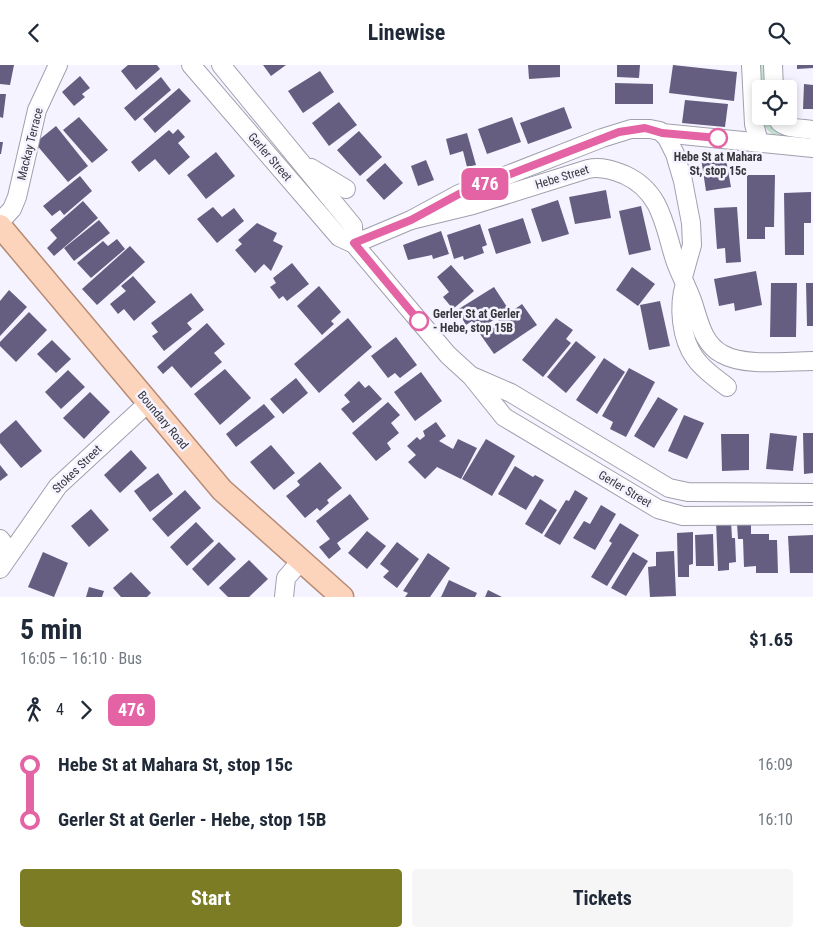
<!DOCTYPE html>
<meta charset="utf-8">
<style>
body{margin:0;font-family:"Roboto Condensed",sans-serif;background:#f6f6f7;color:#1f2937;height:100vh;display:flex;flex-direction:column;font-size:19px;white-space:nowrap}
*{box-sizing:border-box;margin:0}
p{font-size:16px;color:#747a83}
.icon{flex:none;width:28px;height:28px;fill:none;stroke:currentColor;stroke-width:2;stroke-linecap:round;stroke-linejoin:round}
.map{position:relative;height:532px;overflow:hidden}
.sheet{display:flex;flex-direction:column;background:#fff;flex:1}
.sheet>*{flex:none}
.badge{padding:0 10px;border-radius:8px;font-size:18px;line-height:32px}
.tools{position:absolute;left:752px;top:15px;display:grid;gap:10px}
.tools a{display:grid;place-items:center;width:45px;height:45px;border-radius:5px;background:#fff;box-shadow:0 2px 8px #0003;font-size:25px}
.map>.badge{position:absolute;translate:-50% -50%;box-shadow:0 0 0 2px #fff}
.legs{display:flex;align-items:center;gap:8px;height:55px;padding:0 20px;font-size:16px}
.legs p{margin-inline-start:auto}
.head{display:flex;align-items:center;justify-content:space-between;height:85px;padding:0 20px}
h1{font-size:28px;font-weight:700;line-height:38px}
.cta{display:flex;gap:10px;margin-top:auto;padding:10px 20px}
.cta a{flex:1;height:58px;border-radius:5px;background:#7c7c24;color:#fff;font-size:20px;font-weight:700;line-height:58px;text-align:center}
.cta a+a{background:#f6f6f7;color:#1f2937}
ul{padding:0 20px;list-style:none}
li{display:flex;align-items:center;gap:18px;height:55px;font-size:19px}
li i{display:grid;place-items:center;width:8px;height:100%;margin:0 6px;background:currentColor}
li i::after{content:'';width:12px;height:12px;margin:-6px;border:4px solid;border-radius:50%;background:#fff}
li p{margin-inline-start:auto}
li:first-child i{background:linear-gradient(#0000 50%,currentColor 0)}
li:last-child i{background:linear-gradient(currentColor 50%,#0000 0)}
header{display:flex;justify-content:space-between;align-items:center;height:65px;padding:0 20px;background:#fff;font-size:22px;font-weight:700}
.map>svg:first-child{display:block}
</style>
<header><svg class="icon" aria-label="back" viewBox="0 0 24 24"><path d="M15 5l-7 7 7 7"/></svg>Linewise<svg class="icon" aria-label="search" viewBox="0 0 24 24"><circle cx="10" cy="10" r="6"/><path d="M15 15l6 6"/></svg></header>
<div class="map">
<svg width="813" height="532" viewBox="0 0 813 532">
<defs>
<pattern id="forest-crowns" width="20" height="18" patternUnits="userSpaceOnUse" patternTransform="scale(1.25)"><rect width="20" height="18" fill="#c6e4d3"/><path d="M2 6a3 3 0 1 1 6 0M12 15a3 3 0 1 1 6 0" fill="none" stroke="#abc4b6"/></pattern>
</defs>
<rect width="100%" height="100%" fill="#f5f3ff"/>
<!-- forest -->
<path fill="url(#forest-crowns)" d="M758 0H766L767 24H761V51H771C775 70 798 68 813 69V77C790 75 766 77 761 50Z"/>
<!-- building -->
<g fill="#655e80">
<polygon points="0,0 14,0 10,20 0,19"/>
<polygon points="128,0 157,0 160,4 136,25 121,6"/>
<polygon points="263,0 286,0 271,11"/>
<polygon points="528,0 560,0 560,12 529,14"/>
<polygon points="617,0 640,0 639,13 617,12"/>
<polygon points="673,0 737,7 734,36 669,28"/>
<polygon points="797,0 813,0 813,3 797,4"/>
<polygon points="320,6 334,27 303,48 288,26"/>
<polygon points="80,11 90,23 82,29 85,32 74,41 62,27"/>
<polygon points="161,12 171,25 135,56 124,43"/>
<polygon points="615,18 653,19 653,39 615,39"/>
<polygon points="804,19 813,20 813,44 803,44"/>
<polygon points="179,23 191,36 155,68 143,54"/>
<polygon points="0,29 6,29 3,53 0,52"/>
<polygon points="685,35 728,39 725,62 682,58"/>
<polygon points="339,37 357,60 329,81 312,58"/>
<polygon points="564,42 572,63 528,79 520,58"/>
<polygon points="79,52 108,85 92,98 63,65"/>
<polygon points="512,52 521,77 487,89 478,64"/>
<polygon points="56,61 88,101 68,117 35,78"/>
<polygon points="178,64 185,72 178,78 190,92 169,110 155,94 139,107 131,97 169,65 173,69"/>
<polygon points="359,66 382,92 360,111 337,85"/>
<polygon points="467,68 476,100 467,102 463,86 450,90 446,74"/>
<polygon points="0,77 3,77 1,89 0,89"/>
<polygon points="216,87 235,111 206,134 187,110"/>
<polygon points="725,89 731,122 706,126 701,93"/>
<polygon points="426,95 434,115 418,121 411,101"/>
<polygon points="385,98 403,118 384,135 366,115"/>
<polygon points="747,110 775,110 774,162 765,162 765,174 747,174"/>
<polygon points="80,111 92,126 64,150 60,145 52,151 43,141"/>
<polygon points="606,125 611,153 575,159 569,132"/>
<polygon points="811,127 811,158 804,158 804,190 785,190 784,128"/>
<polygon points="558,135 569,169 542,177 531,144"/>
<polygon points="83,136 98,153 54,191 47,183 57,173 50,165"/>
<polygon points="641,141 651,185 629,190 619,146"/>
<polygon points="213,142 222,152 234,143 244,156 217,178 197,154"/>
<polygon points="737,142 741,197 726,198 725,183 717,184 714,143"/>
<polygon points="523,153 531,178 496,189 488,164"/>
<polygon points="99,155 110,168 74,196 64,183"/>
<polygon points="257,158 277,168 273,176 283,181 271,206 264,199 255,208 235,185 242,179 238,175"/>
<polygon points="480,159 487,180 482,182 484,188 464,195 463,191 454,194 447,170"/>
<polygon points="441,166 449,189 433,194 432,190 408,195 403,180"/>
<polygon points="117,174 125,184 91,213 77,198 103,176 108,181"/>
<polygon points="130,181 145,197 97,240 82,224"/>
<polygon points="292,198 309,219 287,236 283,231 279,234 270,222 276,218 273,213"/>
<polygon points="451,200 474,226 453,244 443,232 449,227 437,212"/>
<polygon points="632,202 655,219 638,241 616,225"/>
<polygon points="756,206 762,240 735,246 734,238 719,241 714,214"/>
<polygon points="133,211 156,237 134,256 124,244 118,249 110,239 126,226 121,221"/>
<polygon points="771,218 797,218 796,272 770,272"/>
<polygon points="806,218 813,218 813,261 807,261"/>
<polygon points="319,221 341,247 331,256 334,259 322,270 297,241"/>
<polygon points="494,222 509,245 478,265 472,256 466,260 457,245"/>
<polygon points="9,225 27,242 0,271 0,236"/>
<polygon points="191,228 204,245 187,258 192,264 164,286 152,271 158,267 151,258"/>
<polygon points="660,236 670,281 649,285 640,240"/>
<polygon points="522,239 537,260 494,289 480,269"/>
<polygon points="29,247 47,265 16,297 0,281 0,277"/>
<polygon points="348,253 372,282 319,328 294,299"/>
<polygon points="556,253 573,265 566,274 571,278 543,312 522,295"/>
<polygon points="207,258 225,279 214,288 222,297 191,323 172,301 163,309 157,302"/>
<polygon points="396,272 417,300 400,313 395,308 388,313 371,291"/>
<polygon points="52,275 71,294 56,308 37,289"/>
<polygon points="576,276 596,292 566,328 547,312"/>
<polygon points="604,293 625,307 597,349 576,335"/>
<polygon points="629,303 655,317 626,372 610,364 613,357 602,351"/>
<polygon points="225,304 251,333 220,360 194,329"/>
<polygon points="68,305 85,322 61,344 45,327"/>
<polygon points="421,307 442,336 415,356 394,327"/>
<polygon points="296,313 308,328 283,349 270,334"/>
<polygon points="359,316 365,323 369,320 382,334 353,358 341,344 350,337 344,330"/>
<polygon points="90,327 110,347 84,374 63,353"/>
<polygon points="658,332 678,344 654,383 634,371"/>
<polygon points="388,337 400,350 391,358 399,368 387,378 391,384 376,396 352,368"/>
<polygon points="264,339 275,352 236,382 226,369"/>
<polygon points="684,350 704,358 687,394 668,386"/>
<polygon points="16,355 42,386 21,403 0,378 0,369"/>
<polygon points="436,357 446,371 439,376 453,384 458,374 477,383 461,414 437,402 425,414 408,397 416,390 407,381 417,372 420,375 425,371 423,366"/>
<polygon points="770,368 797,371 793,406 766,404"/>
<polygon points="803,368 813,368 813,408 804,409"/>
<polygon points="721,369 749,369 749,405 722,406"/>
<polygon points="486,374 515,391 492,431 462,414"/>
<polygon points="271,380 295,408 274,425 250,397"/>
<polygon points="131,385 147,403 120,428 104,410"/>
<polygon points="320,397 342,423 327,435 329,438 320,446 317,443 305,453 286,431 300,420 297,416"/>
<polygon points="0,400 8,410 0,416"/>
<polygon points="515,401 533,412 535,410 544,415 526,445 498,429"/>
<polygon points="158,408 173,429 150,447 134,426"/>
<polygon points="185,425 201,443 168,472 152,454"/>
<polygon points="575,425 588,433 560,480 544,471 566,435 569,436"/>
<polygon points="350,429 369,454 337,478 341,484 329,494 319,482 330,474 316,456"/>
<polygon points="540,434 557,445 542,469 525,459"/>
<polygon points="601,440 616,449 595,485 573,473 584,456 590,459"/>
<polygon points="91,444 109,465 89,482 71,461"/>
<polygon points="716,456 731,456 732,473 735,473 736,497 729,498 729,505 718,506"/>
<polygon points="196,457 214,476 187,501 170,482"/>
<polygon points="620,458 639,470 607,521 591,512 612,478 609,476"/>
<polygon points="737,458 751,458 751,469 769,469 769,475 777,475 778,508 756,508 756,501 744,502 743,474 738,474"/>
<polygon points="367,466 386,481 367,504 348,488"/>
<polygon points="693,467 693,499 689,500 689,512 678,512 677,468"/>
<polygon points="713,469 714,501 696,501 695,470"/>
<polygon points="813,470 813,508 790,508 788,471"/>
<polygon points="219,477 236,494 208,521 192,504"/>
<polygon points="397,477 419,494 397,523 383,512 389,506 380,499"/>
<polygon points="674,486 676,531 650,532 648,502 656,501 656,487"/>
<polygon points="43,487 68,498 54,532 28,522"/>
<polygon points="633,487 648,496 626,531 611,523"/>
<polygon points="428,488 450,503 430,532 405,532 408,528 403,526"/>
<polygon points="249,495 268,514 249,532 228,532 219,523"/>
<polygon points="131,507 151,528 147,532 121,532 113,523"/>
<polygon points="449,515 477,528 475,532 441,532"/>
<polygon points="89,522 104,526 102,532 86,532"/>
<polygon points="488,525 502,532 485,532"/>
</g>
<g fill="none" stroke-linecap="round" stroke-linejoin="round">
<!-- minor casing -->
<g stroke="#a19fad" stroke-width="20">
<g id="minor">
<polyline points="191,0 339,172 354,179 448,290 471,311 504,352 658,444 683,451 813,450"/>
<polyline points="221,0 353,161 354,179"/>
<polyline points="751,0 754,59 759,77"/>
<polyline points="773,0 774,24"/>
<path d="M776 51C780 65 801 63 813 65"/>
<polyline points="662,68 813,83"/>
<polyline points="311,103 346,124"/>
<path d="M411 155 473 140 588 104C601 101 613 105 625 110 662 127 664 161 675 195 680 210 688 223 693 238 699 256 703 279 722 289 745 302 787 296 813 296"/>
<polyline points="0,157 12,144 17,132 37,45 58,0"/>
<polyline points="354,179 411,155 459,129 602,73 631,64 650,64 660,66 667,73 675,89 683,116 691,158 692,180 683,212"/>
<path d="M685 219C678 241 681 274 695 293 703 305 716 313 727 322"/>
<polyline points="474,312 511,328 669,423 688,427 813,428"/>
<polyline points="0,474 11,488"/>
<polyline points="0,504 58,421 148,338"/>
<polyline points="284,532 286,513 301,496"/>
</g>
</g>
<!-- major casing -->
<g stroke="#b68a73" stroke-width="25">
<polyline id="major" points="0,161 222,425 342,532"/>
</g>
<!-- minor -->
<use href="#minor" stroke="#fff" stroke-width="18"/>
<!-- major -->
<use href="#major" stroke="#fcd4bc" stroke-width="22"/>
</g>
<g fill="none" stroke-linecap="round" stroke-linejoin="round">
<!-- line-1 casing -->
<g stroke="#fff" stroke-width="11">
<polyline id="line-1" points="419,256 354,178 411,155 459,129 619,67 645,63 662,68 718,73"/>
</g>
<!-- line-1 -->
<use href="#line-1" stroke="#e463a4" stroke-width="8"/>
</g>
<!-- markers -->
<g fill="#fff" stroke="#e463a4" stroke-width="2.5">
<circle cx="718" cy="73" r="9"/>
<circle cx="419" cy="256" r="9"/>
</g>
<g text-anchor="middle" stroke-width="5" stroke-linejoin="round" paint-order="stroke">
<!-- street labels -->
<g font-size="12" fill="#37363c" stroke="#f5f3ff">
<text transform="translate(30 79) rotate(-76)" y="4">Mackay Terrace</text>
<text transform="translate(270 92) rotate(49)" y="4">Gerler Street</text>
<text transform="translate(562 112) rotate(-17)" y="4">Hebe Street</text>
<text transform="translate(163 355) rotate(50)" y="4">Boundary Road</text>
<text transform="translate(77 404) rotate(-44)" y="4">Stokes Street</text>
<text transform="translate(625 424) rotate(31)" y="4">Gerler Street</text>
</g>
<!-- stop labels -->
<g font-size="12" font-weight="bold" fill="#37363c" stroke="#f5f3ff">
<text x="718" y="96">Hebe St at Mahara<tspan x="718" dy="14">St, stop 15c</tspan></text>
<text x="433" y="253" text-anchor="start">Gerler St at Gerler<tspan x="433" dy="14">- Hebe, stop 15B</tspan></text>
</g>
</g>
</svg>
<div class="tools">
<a><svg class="icon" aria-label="locate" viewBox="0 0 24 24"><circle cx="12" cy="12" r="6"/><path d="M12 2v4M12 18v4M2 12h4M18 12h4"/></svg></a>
</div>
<b class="badge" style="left:485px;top:119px;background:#e463a4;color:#fff">476</b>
</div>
<section class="sheet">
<div class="head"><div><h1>5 min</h1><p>16:05 – 16:10 · Bus</p></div><b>$1.65</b></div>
<div class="legs"><svg class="icon" aria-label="walk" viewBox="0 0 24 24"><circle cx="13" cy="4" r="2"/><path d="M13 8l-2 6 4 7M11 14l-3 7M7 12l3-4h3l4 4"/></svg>4<svg class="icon" aria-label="forward" viewBox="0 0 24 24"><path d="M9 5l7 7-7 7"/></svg><b class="badge" style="background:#e463a4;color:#fff">476</b></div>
<ul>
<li><i style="color:#e463a4"></i><b>Hebe St at Mahara St, stop 15c</b><p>16:09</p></li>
<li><i style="color:#e463a4"></i><b>Gerler St at Gerler - Hebe, stop 15B</b><p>16:10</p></li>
</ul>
<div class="cta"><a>Start</a><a>Tickets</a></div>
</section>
